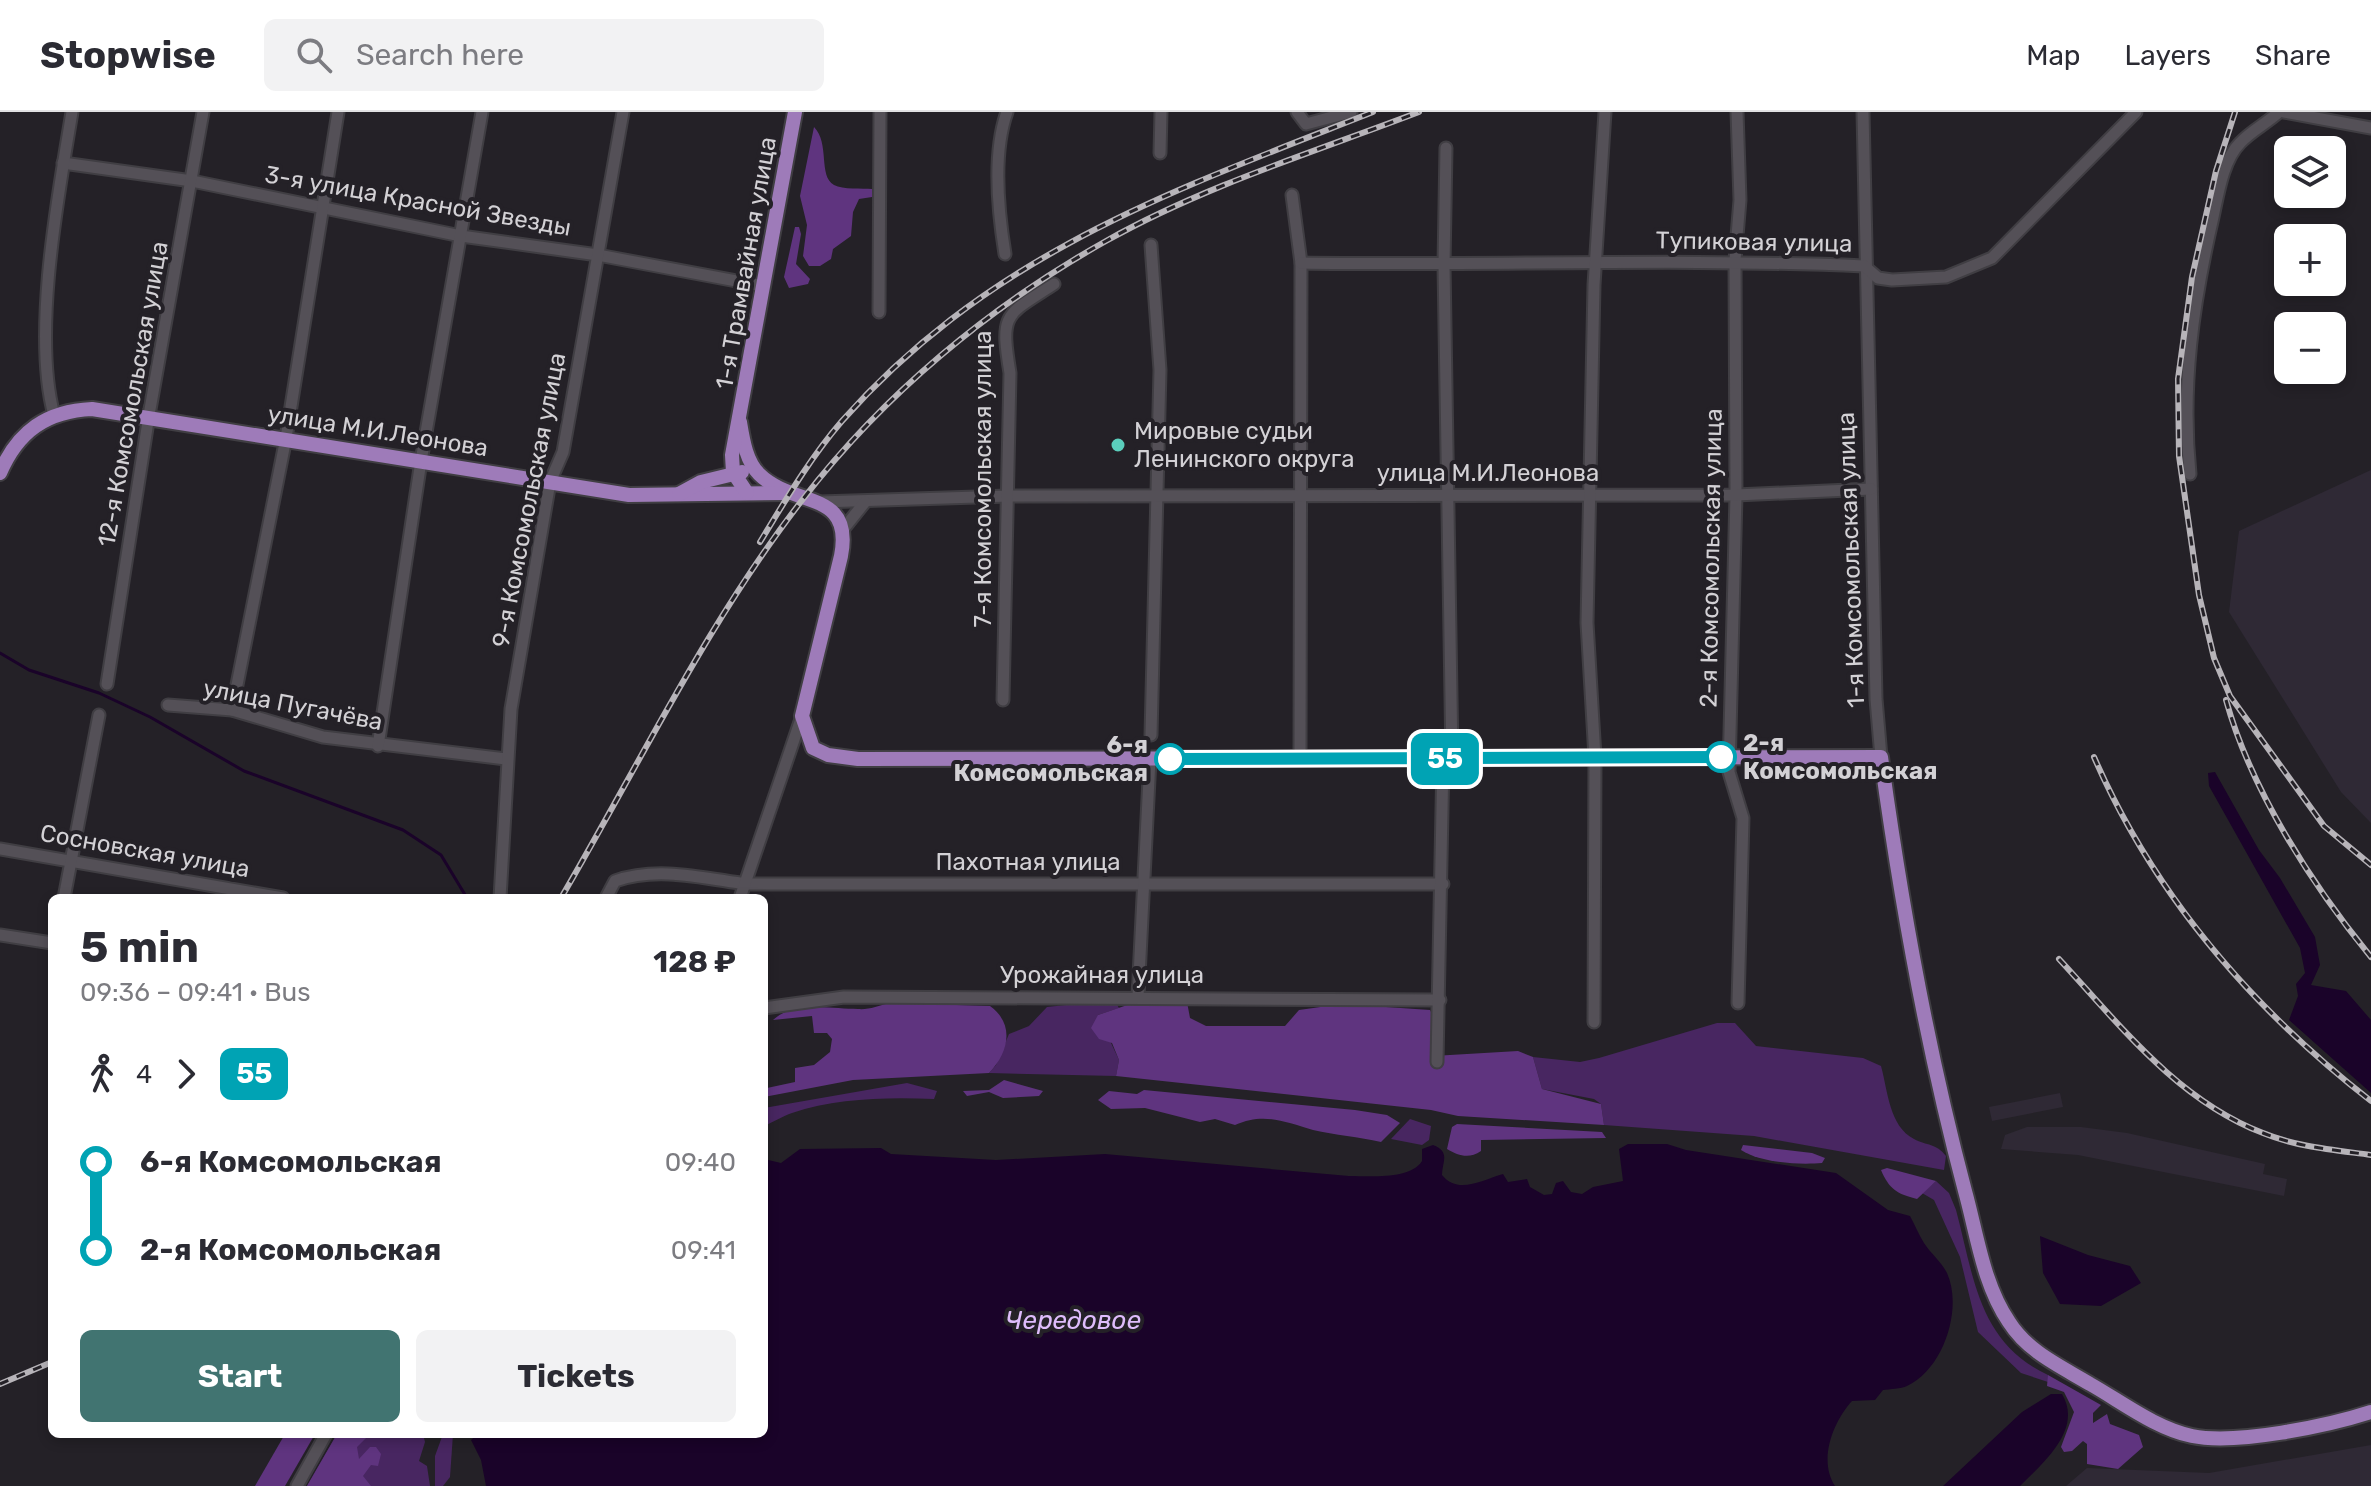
<!DOCTYPE html>
<meta charset="utf-8">
<style>
body{margin:0;font-family:Rubik,sans-serif;background:#f2f2f3;color:#2b2b33;height:100vh;display:flex;flex-direction:column;font-size:30px;white-space:nowrap}
*{box-sizing:border-box;margin:0}
p{font-size:26px;color:#7c7c81}
.icon{flex:none;width:44px;height:44px;fill:none;stroke:currentColor;stroke-width:2;stroke-linecap:round;stroke-linejoin:round}
.map{position:relative;flex:1;overflow:hidden}
.details{position:absolute;left:48px;top:782px;width:720px;height:544px;display:flex;flex-direction:column;background:#fff;border-radius:12px;box-shadow:0 4px 12px #0003}
.details>*{flex:none}
.badge{padding:0 16px;border-radius:12px;font-size:28px;line-height:52px}
.fabs{position:absolute;left:2274px;top:24px;display:grid;gap:16px}
.fabs a{display:grid;place-items:center;width:72px;height:72px;border-radius:12px;background:#fff;box-shadow:0 4px 12px #0003;font-size:40px}
.map>.badge{position:absolute;translate:-50% -50%;box-shadow:0 0 0 4px #fff}
.legs{display:flex;align-items:center;gap:12px;height:88px;padding:0 32px;font-size:26px}
.legs p{margin-inline-start:auto}
.summary{display:flex;align-items:center;justify-content:space-between;height:136px;padding:0 32px}
h1{font-size:44px;font-weight:700;line-height:60px}
.cta{display:flex;gap:16px;margin-top:auto;padding:16px 32px}
.cta a{flex:1;height:92px;border-radius:12px;background:#417471;color:#fff;font-size:32px;font-weight:700;line-height:92px;text-align:center}
.cta a+a{background:#f2f2f3;color:#2b2b33}
ul{padding:0 32px;list-style:none}
li{display:flex;align-items:center;gap:28px;height:88px;font-size:30px}
li i{display:grid;place-items:center;width:12px;height:100%;margin:0 10px;background:currentColor}
li i::after{content:'';width:20px;height:20px;margin:-10px;border:6px solid;border-radius:50%;background:#fff}
li p{margin-inline-start:auto}
li:first-child i{background:linear-gradient(#0000 50%,currentColor 0)}
li:last-child i{background:linear-gradient(currentColor 50%,#0000 0)}
header{display:flex;align-items:center;gap:48px;box-sizing:border-box;height:112px;padding:0 40px;background:#fff;border-bottom:2px solid #e1e1e2}
header strong{font-size:38px}
nav{display:flex;gap:44px;margin-inline-start:auto;font-size:28px}
.search{width:560px;height:72px;background:#f2f2f3;display:flex;align-items:center;gap:20px;box-sizing:border-box;padding:0 28px;border-radius:12px;color:#7c7c81;font-size:30px}
.map>svg:first-child{display:block}
</style>
<header>
<strong>Stopwise</strong>
<div class="search"><svg class="icon" aria-label="search" viewBox="0 0 24 24"><circle cx="10" cy="10" r="6"/><path d="M15 15l6 6"/></svg>Search here</div>
<nav><a>Map</a><a>Layers</a><a>Share</a></nav>
</header>
<div class="map">
<svg width="2371" height="1374" viewBox="0 0 2371 1374">
<rect width="100%" height="100%" fill="#242127"/>
<!-- built -->
<g fill="#2f2935">
<polygon points="2371,358 2371,711 2341,680 2229,500 2239,419"/>
<polygon points="2060,981 2063,995 1992,1009 1989,995"/>
<polygon points="2027,1015 2081,1015 2127,1021 2265,1052 2263,1062 2287,1067 2284,1084 2078,1043 2001,1037 2005,1023"/>
<polygon points="2371,1333 2371,1374 2066,1374 2087,1356 2209,1361"/>
</g>
<!-- green -->
<g fill="#482661">
<polygon points="1104,889 1116,891 1119,896 1098,903 1119,948 1116,964 989,961 996,953 1009,922 1029,914 1047,895"/>
<path d="M1717 911H1735L1756 934 1863 946 1881 954C1888 979 1889 1014 1914 1027 1927 1034 1936 1031 1946 1044L1944 1058 1754 1024 1604 1013 1601 992 1594 987 1542 977 1533 945 1580 950 1599 946Z"/>
<path d="M907 971 937 979 934 987C888 985 836 986 792 1001 783 1004 773 1010 764 1014V996Z"/>
<polygon points="1410,1007 1431,1014 1429,1028 1422,1033 1391,1027"/>
<path d="M1936 1069 1949 1081 1956 1098C1974 1165 1978 1230 2048 1263V1270L2021 1261 1978 1220 1960 1145 1934 1088 1922 1081Z"/>
<polygon points="337,1322 423,1322 425,1330 419,1349 427,1354 430,1374 307,1374"/>
<polygon points="443,1322 453,1322 450,1365 443,1374 435,1374 435,1344"/>
</g>
<!-- forest -->
<g fill="#5f347f">
<path d="M814 15C830 31 818 64 834 73 843 78 862 76 872 77V85L859 87 853 100 851 124 833 137 831 147 820 154H809L803 144 807 113 800 84Z"/>
<polygon points="795,115 799,115 801,122 796,152 810,167 808,172 789,176 784,165"/>
<polygon points="1142,888 1187,890 1190,906 1206,914 1285,914 1299,898 1342,892 1430,898 1434,906 1433,944 1518,939 1533,945 1542,977 1601,992 1604,1013 1458,1004 1431,998 1116,964 1119,948 1112,931 1099,927 1091,916 1098,903"/>
<path d="M889 891 990 894C1015 912 1009 940 989 961L853 968 764 985V968L767 976 795 970V956L814 953 830 940 832 927 827 921H814L812 904 773 908C793 889 832 897 858 897 868 898 879 894 889 891Z"/>
<polygon points="1004,968 1043,979 1039,984 1003,986 989,980 967,984 963,979 989,978"/>
<path d="M1144 978 1355 998 1387 1003 1400 1011 1381 1030C1359 1025 1335 1023 1313 1018 1285 1010 1264 1000 1235 1013L1215 1007 1200 1010 1145 996 1111 997 1098 988 1109 979 1137 982Z"/>
<path d="M1457 1012 1602 1020 1606 1026 1481 1028V1039C1469 1047 1459 1044 1447 1037L1452 1015Z"/>
<path d="M1743 1033 1812 1041 1825 1046 1822 1051C1799 1053 1761 1051 1741 1038Z"/>
<path d="M1887 1056 1936 1069 1917 1087C1897 1082 1889 1077 1881 1058Z"/>
<polygon points="2048,1263 2101,1293 2093,1301 2093,1311 2107,1302 2110,1312 2139,1323 2143,1335 2118,1357 2087,1352 2087,1332 2083,1329 2072,1339 2064,1340 2061,1335 2074,1300 2064,1280 2047,1274"/>
<polygon points="285,1322 315,1322 285,1374 255,1374"/>
<polygon points="337,1322 370,1322 357,1335 359,1347 370,1335 376,1335 381,1342 378,1354 371,1353 363,1364 371,1374 307,1374"/>
</g>
<!-- water -->
<g fill="#1a0329">
<polygon points="2215,660 2259,738 2280,766 2315,825 2320,853 2311,873 2346,879 2371,908 2371,981 2289,908 2298,884 2296,872 2305,861 2300,836 2209,674 2208,661"/>
<path d="M1628 1032H1667L1686 1038 1836 1061 1888 1098 1910 1104C1915 1113 1919 1123 1924 1131 1931 1142 1941 1149 1947 1161 1963 1196 1944 1257 1907 1274 1901 1277 1890 1277 1883 1278L1875 1288 1852 1289C1833 1310 1818 1348 1835 1374H486L481 1348 471 1328 478 1322H764V1047L781 1051 800 1037 881 1036 891 1042 996 1048 1105 1042 1349 1064C1369 1064 1410 1068 1422 1049V1037L1433 1033C1451 1040 1442 1050 1442 1063 1458 1083 1482 1068 1503 1062L1508 1070 1527 1067 1530 1075 1544 1083 1552 1082 1556 1071 1563 1069 1571 1080 1582 1082 1593 1075 1623 1069 1619 1037Z"/>
<polygon points="2040,1124 2088,1143 2130,1154 2141,1171 2101,1194 2060,1192 2043,1161"/>
<path d="M2051 1282H2062C2083 1317 2044 1350 2020 1374H1943L2022 1300Z"/>
</g>
<g fill="none" stroke-linecap="round" stroke-linejoin="round">
<!-- stream -->
<polyline stroke="#1a0329" stroke-width="3" points="0,541 29,558 99,581 150,605 244,659 403,718 441,743 467,786"/>
<!-- minor casing -->
<g stroke="#403e43" stroke-width="15">
<g id="minor">
<polyline points="1297,0 1306,12 1351,0"/>
<polyline points="1737,0 1740,88 1735,148 1736,383 1729,660 1743,706 1738,891"/>
<polyline points="1863,0 1876,587 1881,645"/>
<polyline points="2284,0 2371,16"/>
<polyline points="1446,36 1444,153 1452,646"/>
<polyline points="1160,41 1161,0"/>
<polyline points="63,51 192,69 461,124 598,143 763,174"/>
<polyline points="1292,83 1301,151 1300,647"/>
<polyline points="1151,133 1160,258 1151,623"/>
<path d="M1005 142C998 99 992 42 1007 0"/>
<path d="M1301 151C1489 154 1677 146 1864 154L1878 166 1892 168 1946 165 1992 146 2136 0"/>
<polyline points="879,200 880,0"/>
<path d="M54 303C32 222 58 84 72 0"/>
<path d="M2190 362C2181 274 2193 191 2213 105 2218 82 2223 48 2240 31 2251 19 2267 11 2279 0"/>
<polyline points="820,390 1008,384 1736,383 1871,377"/>
<polyline points="841,420 865,390"/>
<polyline points="107,572 149,303 203,0"/>
<path d="M1003 588 1010 261C1000 200 1005 204 1054 172"/>
<polyline points="168,593 232,598 323,625 506,647"/>
<polyline points="232,598 286,326 338,0"/>
<polyline points="378,634 421,349 482,0"/>
<polyline points="0,737 283,786"/>
<polyline points="64,786 99,603"/>
<polyline points="500,786 511,597 550,370 563,340 623,0"/>
<path d="M606 786 615 769C657 754 703 766 746 772H1443"/>
<polyline points="740,786 802,604"/>
<polyline points="0,823 52,831"/>
<polyline points="1138,884 1150,647"/>
<polyline points="764,896 844,885 1440,888"/>
<polyline points="1594,910 1595,645 1587,511 1594,173 1605,0"/>
<polyline points="1437,950 1443,647"/>
<polyline points="297,1374 326,1322"/>
</g>
</g>
<!-- major casing -->
<g stroke="#403e43" stroke-width="18">
<g id="major">
<path d="M740 310C743 328 746 349 759 362 793 396 854 377 841 444L802 604 813 636 828 643 858 647 1881 645C1901 791 1927 936 1965 1079 1977 1122 1983 1172 2009 1210 2028 1240 2060 1254 2090 1272 2122 1290 2155 1316 2192 1324 2236 1333 2328 1314 2371 1300"/>
<path d="M0 361C18 319 47 299 92 297L629 383 788 381"/>
<polyline points="747,381 733,360 732,343 795,0"/>
<polyline points="679,382 701,370 742,360"/>
</g>
</g>
<!-- minor -->
<use href="#minor" stroke="#545057" stroke-width="11"/>
<!-- major -->
<use href="#major" stroke="#9e7bb9" stroke-width="14"/>
<!-- rail casing -->
<g stroke="#b7b4b9" stroke-width="6">
<g id="rail">
<polyline points="2235,0 2216,59 2192,165 2178,267 2179,344 2199,483 2214,546 2230,584 2324,714 2371,753"/>
<path d="M760 430C785 389 810 346 842 309 991 141 1172 79 1373 0"/>
<path d="M2226 588C2251 678 2312 773 2371 845"/>
<path d="M2094 645C2154 783 2253 897 2371 989"/>
<path d="M561 786C639 653 708 509 803 387 884 282 990 194 1106 129 1204 74 1314 40 1419 0"/>
<path d="M2059 847C2119 912 2177 988 2263 1021 2297 1035 2335 1038 2371 1043"/>
<polyline points="0,1272 52,1250"/>
</g>
</g>
<!-- rail -->
<use href="#rail" stroke="#242127" stroke-width="3" stroke-dasharray="9" stroke-linecap="butt"/>
</g>
<g fill="none" stroke-linecap="round" stroke-linejoin="round">
<!-- line-1 casing -->
<g stroke="#fff" stroke-width="18">
<polyline id="line-1" points="1170,647 1721,645"/>
</g>
<!-- line-1 -->
<use href="#line-1" stroke="#00a3b4" stroke-width="12"/>
</g>
<!-- markers -->
<circle fill="#5bcebc" stroke="#242127" stroke-width="3" cx="1118" cy="333" r="8"/>
<g fill="#fff" stroke="#00a3b4" stroke-width="4">
<circle cx="1721" cy="645" r="14"/>
<circle cx="1170" cy="647" r="14"/>
</g>
<g text-anchor="middle" stroke-width="8" stroke-linejoin="round" paint-order="stroke">
<!-- street labels -->
<g font-size="24" fill="#d3d1d5" stroke="#242127">
<text transform="translate(418 89) rotate(10)" y="8">3-я улица Красной Звезды</text>
<text transform="translate(1754 130) rotate(1)" y="8">Тупиковая улица</text>
<text transform="translate(746 151) rotate(-80)" y="8">1-я Трамвайная улица</text>
<text transform="translate(133 282) rotate(-80)" y="8">12-я Комсомольская улица</text>
<text transform="translate(378 319) rotate(9)" y="8">улица М.И.Леонова</text>
<text x="1488" y="369">улица М.И.Леонова</text>
<text transform="translate(983 367) rotate(-90)" y="8">7-я Комсомольская улица</text>
<text transform="translate(529 388) rotate(-79)" y="8">9-я Комсомольская улица</text>
<text transform="translate(1711 446) rotate(-89)" y="8">2-я Комсомольская улица</text>
<text transform="translate(1851 448) rotate(-92)" y="8">1-я Комсомольская улица</text>
<text transform="translate(293 593) rotate(11)" y="8">улица Пугачёва</text>
<text transform="translate(145 739) rotate(10)" y="8">Сосновская улица</text>
<text x="1028" y="758">Пахотная улица</text>
<text x="1102" y="871">Урожайная улица</text>
</g>
<!-- poi labels -->
<g font-size="24" fill="#d3d1d5" stroke="#242127" text-anchor="start">
<text x="1134" y="327">Мировые судьи<tspan x="1134" dy="28">Ленинского округа</tspan></text>
</g>
<!-- stop labels -->
<g font-size="24" font-weight="bold" fill="#d3d1d5" stroke="#242127" text-anchor="start">
<text x="1743" y="639">2-я<tspan x="1743" dy="28">Комсомольская</tspan></text>
<text x="1148" y="641" text-anchor="end">6-я<tspan x="1148" dy="28">Комсомольская</tspan></text>
</g>
<!-- water labels -->
<g font-size="26" font-style="italic" fill="#debcfb" stroke="#242127">
<text x="1073" y="1217">Чередовое</text>
</g>
</g>
</svg>
<div class="fabs">
<a><svg class="icon" aria-label="layers" viewBox="0 0 24 24"><path d="M12 4l9 5-9 5-9-5zM3 14l9 5 9-5"/></svg></a>
<a>+</a>
<a>−</a>
</div>
<b class="badge" style="left:1445px;top:647px;background:#00a3b4;color:#fff">55</b>
<section class="details">
<div class="summary"><div><h1>5 min</h1><p>09:36 – 09:41 · Bus</p></div><b>128 ₽</b></div>
<div class="legs"><svg class="icon" aria-label="walk" viewBox="0 0 24 24"><circle cx="13" cy="4" r="2"/><path d="M13 8l-2 6 4 7M11 14l-3 7M7 12l3-4h3l4 4"/></svg>4<svg class="icon" aria-label="forward" viewBox="0 0 24 24"><path d="M9 5l7 7-7 7"/></svg><b class="badge" style="background:#00a3b4;color:#fff">55</b></div>
<ul>
<li><i style="color:#00a3b4"></i><b>6-я Комсомольская</b><p>09:40</p></li>
<li><i style="color:#00a3b4"></i><b>2-я Комсомольская</b><p>09:41</p></li>
</ul>
<div class="cta"><a>Start</a><a>Tickets</a></div>
</section>
</div>
